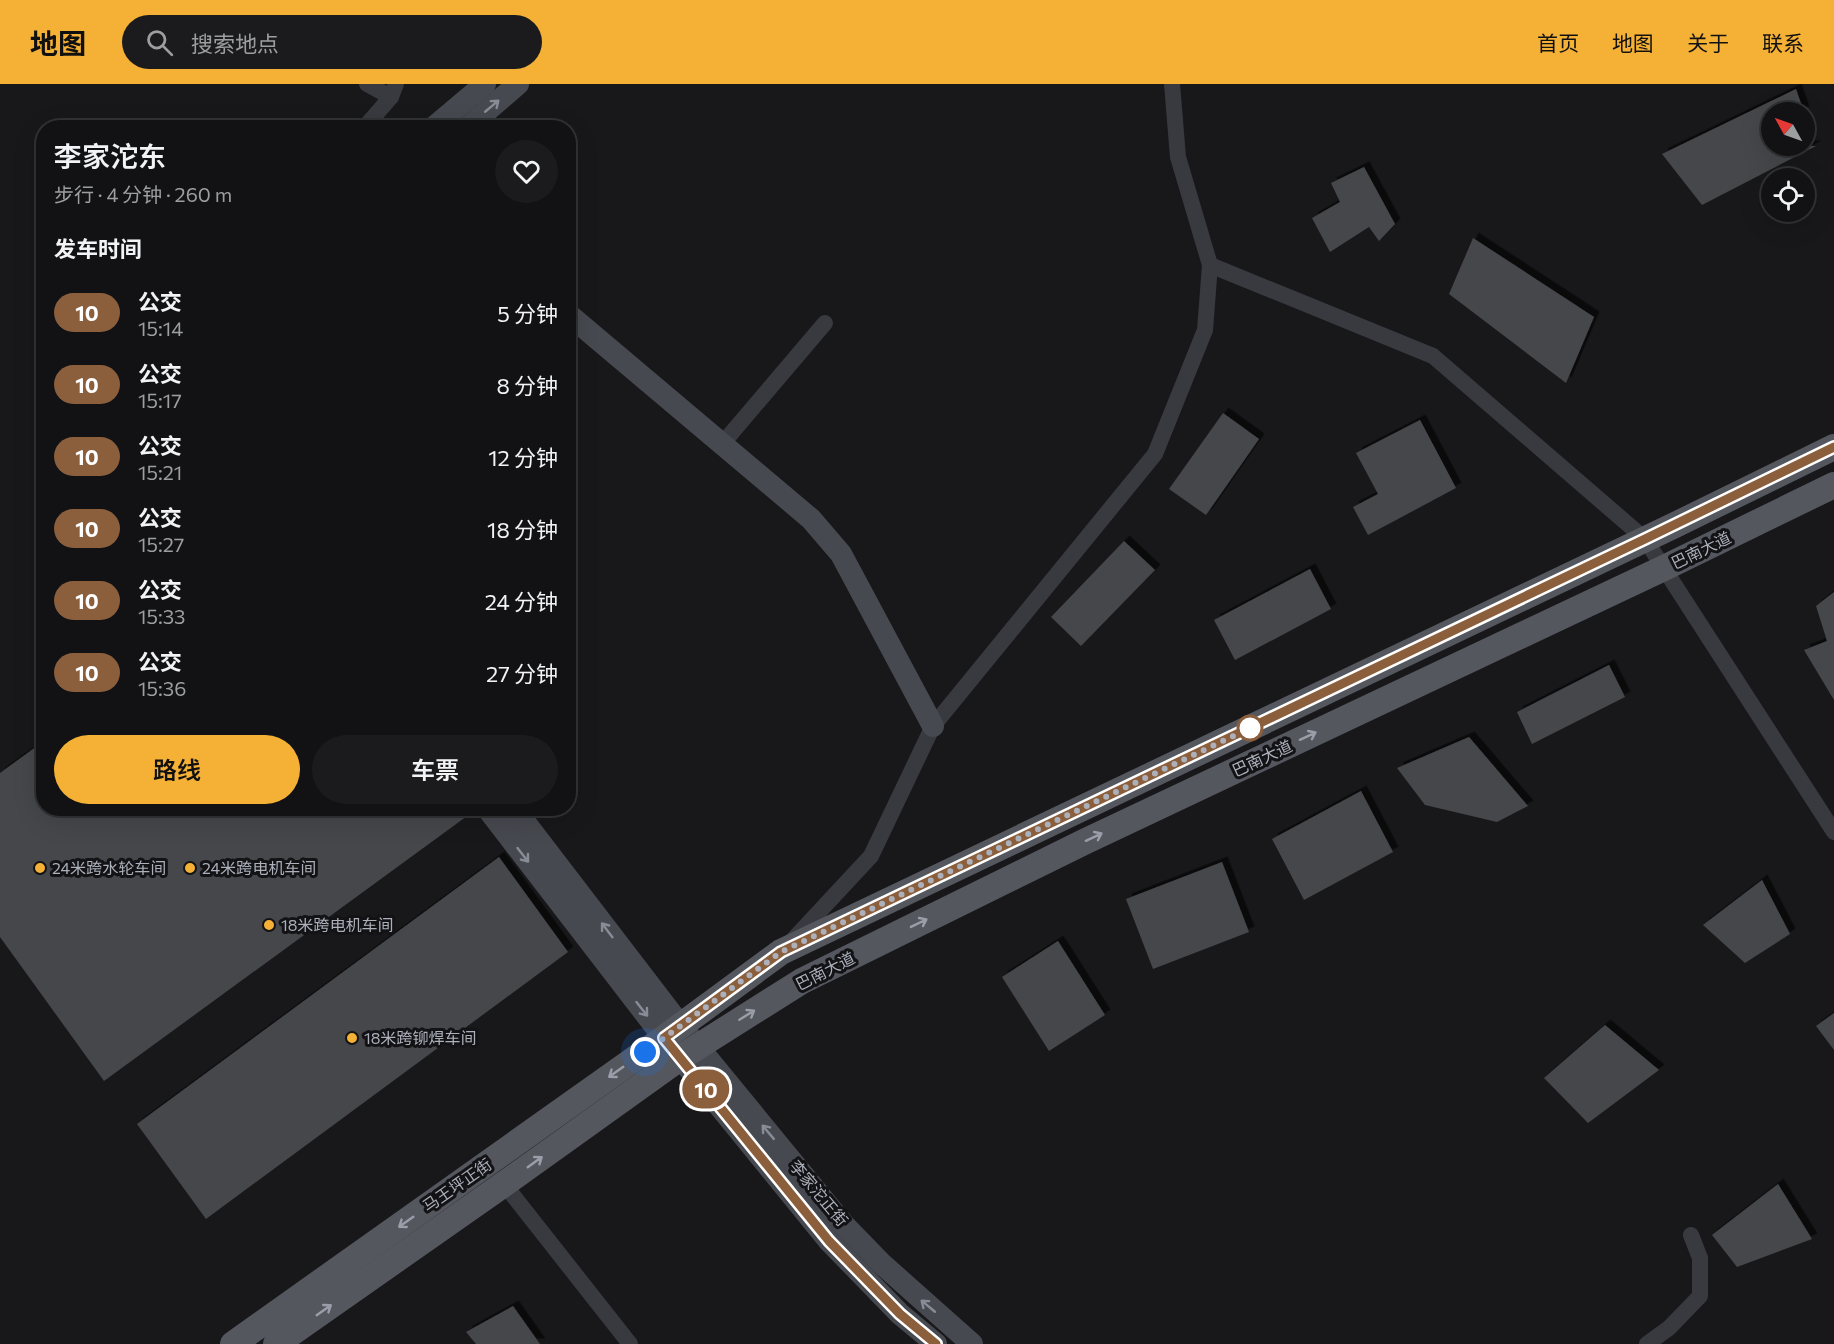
<!DOCTYPE html>
<html lang="zh">
<meta charset="utf-8">
<style>
body{margin:0;font-family:Commissioner,"Noto Sans SC",sans-serif;background:#1b1b1d;color:#f1f3f6;height:100vh;display:flex;flex-direction:column;font-size:22px;white-space:nowrap}
*{box-sizing:border-box;margin:0}
p{font-size:20px;color:#9c9ea0}
.icon{flex:none;width:33px;height:33px;fill:none;stroke:currentColor;stroke-width:2;stroke-linecap:round;stroke-linejoin:round}
.map{position:relative;flex:1;overflow:hidden}
.panel{position:absolute;left:36px;top:36px;width:540px;height:696px;display:flex;flex-direction:column;background:#121214;border-radius:24px;box-shadow:0 6px 24px #0002,0 0 0 2px #313234}
.panel>*{flex:none}
.badge{padding:0 12px;border-radius:20px;font-size:21px;line-height:39px}
.needle{width:39px;rotate:310deg}
.buttons{position:absolute;left:1761px;top:18px;display:grid;gap:12px}
.buttons a{display:grid;place-items:center;width:54px;height:54px;border-radius:50%;background:#121214;box-shadow:0 6px 24px #0002,0 0 0 2px #313234;font-size:30px}
.you{position:absolute;width:30px;height:30px;margin:-15px;border:4px solid #fff;border-radius:50%;background:#1a73e8;box-shadow:0 0 0 9px #1a73e833}
.map>.badge{position:absolute;translate:-50% -50%;box-shadow:0 0 0 3px #fff}
h2{padding:0 18px;font-size:22px;line-height:54px}
.round{display:grid;place-items:center;flex:none;width:63px;height:63px;border-radius:32px;background:#1b1b1d}
.summary{display:flex;align-items:center;justify-content:space-between;height:102px;padding:0 18px}
h1{font-size:28px;font-weight:600;line-height:45px}
.cta{display:flex;gap:12px;margin-top:auto;padding:12px 18px}
.cta a{flex:1;height:69px;border-radius:36px;background:#f5b136;color:#111;font-size:24px;font-weight:600;line-height:69px;text-align:center}
.cta a+a{background:#1b1b1d;color:#f1f3f6}
ul{padding:0;list-style:none}
li{display:flex;align-items:center;gap:18px;height:72px;padding:0 18px}
li div{flex:1}
li b{display:block;font-size:22px}
li em{font-style:normal}
li .badge{min-width:66px;font-weight:700;text-align:center}
header{display:flex;align-items:center;gap:36px;box-sizing:border-box;height:84px;padding:0 30px;background:#f5b136;color:#111}
header strong{font-size:28px}
nav{display:flex;gap:33px;margin-inline-start:auto;font-size:21px}
.search{width:420px;height:54px;background:#1b1b1d;display:flex;align-items:center;gap:15px;box-sizing:border-box;padding:0 21px;border-radius:33px;color:#9c9ea0;font-size:22px}
.map>svg:first-child{display:block}
</style>
<header>
<strong>地图</strong>
<div class="search"><svg class="icon" aria-label="search" viewBox="0 0 24 24"><circle cx="10" cy="10" r="6"/><path d="M15 15l6 6"/></svg>搜索地点</div>
<nav><a>首页</a><a>地图</a><a>关于</a><a>联系</a></nav>
</header>
<div class="map">
<svg width="1834" height="1260" viewBox="0 0 1834 1260">
<defs>
<filter id="shadow"><feDropShadow dx="5.5" dy="-5.5" stdDeviation="0" flood-color="#0009"/></filter>
</defs>
<rect width="100%" height="100%" fill="#18181b"/>
<!-- building -->
<g fill="#45464b" filter="url(#shadow)">
<polygon points="1796,5 1804,28 1772,28 1772,62 1816,62 1702,121 1662,70"/>
<polygon points="1364,83 1395,140 1379,157 1369,143 1330,168 1312,134 1340,118 1331,99"/>
<polygon points="1473,154 1594,233 1566,299 1449,210"/>
<polygon points="1223,329 1259,355 1206,431 1169,405"/>
<polygon points="1420,336 1456,404 1368,451 1353,423 1378,410 1356,369"/>
<polygon points="1124,457 1155,486 1081,562 1051,533"/>
<polygon points="1310,485 1331,525 1235,576 1214,536"/>
<polygon points="1834,508 1834,616 1804,566 1827,557 1816,522"/>
<polygon points="1609,581 1625,613 1532,660 1517,628"/>
<polygon points="1469,653 1528,722 1497,738 1425,721 1397,684"/>
<polygon points="44,657 44,724 474,724 474,727 104,997 0,853 0,689"/>
<polygon points="1361,707 1393,768 1304,816 1272,755"/>
<polygon points="499,773 568,868 206,1135 137,1040"/>
<polygon points="1222,778 1249,848 1153,885 1126,815"/>
<polygon points="1762,796 1790,850 1745,879 1703,841"/>
<polygon points="1058,857 1105,931 1049,967 1002,893"/>
<polygon points="1834,929 1834,966 1816,942"/>
<polygon points="1605,941 1659,986 1588,1039 1544,994"/>
<polygon points="1778,1100 1812,1155 1737,1183 1712,1151"/>
<polygon points="513,1222 540,1260 476,1260 466,1248"/>
</g>
<g fill="none" stroke-linecap="round" stroke-linejoin="round">
<!-- street -->
<g stroke="#393a40" stroke-width="16">
<polyline points="367,0 391,13"/>
<polyline points="364,44 391,13 396,0"/>
<polyline points="1210,181 1433,272 1645,455 1834,748"/>
<polyline points="723,359 825,239"/>
<polyline points="790,859 871,772 933,642 1155,370 1205,246 1210,181 1178,73 1172,0"/>
<polyline points="504,1100 630,1260"/>
<polyline points="1647,1260 1669,1244 1700,1212 1700,1174 1691,1151"/>
</g>
<!-- secondary -->
<g stroke="#474950" stroke-width="22">
<polyline points="433,44 485,0"/>
<polyline points="467,44 518,0"/>
<polyline points="568,230 811,435 841,470 933,642"/>
<polyline points="487,724 664,954 829,1157 900,1230 936,1260"/>
<polyline points="514,724 681,942 845,1142 881,1179 972,1260"/>
</g>
<!-- primary -->
<g stroke="#55575f" stroke-width="26">
<polyline points="233,1260 664,954 781,868 1675,441 1834,363"/>
<polyline points="276,1260 504,1100 680,974 802,897 1086,757 1664,484 1834,401"/>
</g>
</g>
<!-- one-way arrows -->
<defs><path id="oneway-shaft" d="M-6 0H5M1.5-3L5.5 0L1.5 3" fill="none" stroke-width="1.6" stroke-linecap="round" stroke-linejoin="round" transform="scale(1.5)"/></defs>
<g stroke="#888c96">
<use href="#oneway-shaft" transform="translate(492 22) rotate(-40)"/>
<use href="#oneway-shaft" transform="translate(523 771) rotate(52)"/>
<use href="#oneway-shaft" transform="translate(607 846) rotate(-127)"/>
<use href="#oneway-shaft" transform="translate(642 925) rotate(52)"/>
<use href="#oneway-shaft" transform="translate(768 1048) rotate(-130)"/>
<use href="#oneway-shaft" transform="translate(928 1222) rotate(-140)"/>
</g>
<g stroke="#9a9ea9">
<use href="#oneway-shaft" transform="translate(1308 652) rotate(-25)"/>
<use href="#oneway-shaft" transform="translate(1094 753) rotate(-25)"/>
<use href="#oneway-shaft" transform="translate(919 839) rotate(-26)"/>
<use href="#oneway-shaft" transform="translate(747 931) rotate(-32)"/>
<use href="#oneway-shaft" transform="translate(616 988) rotate(145)"/>
<use href="#oneway-shaft" transform="translate(535 1078) rotate(-36)"/>
<use href="#oneway-shaft" transform="translate(406 1138) rotate(145)"/>
<use href="#oneway-shaft" transform="translate(324 1226) rotate(-35)"/>
</g>
<g fill="none" stroke-linecap="round" stroke-linejoin="round">
<!-- line casing -->
<g stroke="#fff" stroke-width="14">
<polyline id="line" points="936,1260 900,1230 829,1157 664,954 781,868 1645,455 1834,363"/>
</g>
<!-- line -->
<use href="#line" stroke="#8b5e3c" stroke-width="9"/>
<!-- walk -->
<polyline stroke="#abb0bb" stroke-width="6" stroke-dasharray="0 10.8" points="645,968 781,868 1250,644"/>
</g>
<!-- markers -->
<circle fill="#fff" stroke="#8b5e3c" stroke-width="3" cx="1250" cy="644" r="12"/>
<g fill="#f5b136" stroke="#131316" stroke-width="2">
<circle cx="40" cy="784" r="6"/>
<circle cx="190" cy="784" r="6"/>
<circle cx="269" cy="841" r="6"/>
<circle cx="352" cy="954" r="6"/>
</g>
<g text-anchor="middle" stroke-width="6" stroke-linejoin="round" paint-order="stroke">
<!-- street labels -->
<g font-size="16" fill="#abb0bb" stroke="#131316">
<text transform="translate(1701 466) rotate(-26)" y="6">巴南大道</text>
<text transform="translate(1262 674) rotate(-25)" y="6">巴南大道</text>
<text transform="translate(825 887) rotate(-27)" y="6">巴南大道</text>
<text transform="translate(457 1101) rotate(-35)" y="6">马王坪正街</text>
<text transform="translate(819 1109) rotate(50)" y="6">李家沱正街</text>
</g>
<!-- poi labels -->
<g font-size="16" fill="#abb0bb" stroke="#131316" text-anchor="start">
<text x="52" y="790">24米跨水轮车间</text>
<text x="202" y="790">24米跨电机车间</text>
<text x="281" y="847">18米跨电机车间</text>
<text x="364" y="960">18米跨铆焊车间</text>
</g>
</g>
</svg>
<div class="buttons">
<a><svg class="needle" viewBox="-14 -14 28 28"><path d="M0-13l5 13h-10z" fill="#e53935"/><path d="M0 13l5-13h-10z" fill="#9c9ea0"/></svg></a>
<a><svg class="icon" aria-label="locate" viewBox="0 0 24 24"><circle cx="12" cy="12" r="6"/><path d="M12 2v4M12 18v4M2 12h4M18 12h4"/></svg></a>
</div>
<div class="you" style="left:645px;top:968px"></div>
<b class="badge" style="left:706px;top:1005px;background:#8b5e3c;color:#fff">10</b>
<section class="panel">
<div class="summary"><div><h1>李家沱东</h1><p>步行 · 4 分钟 · 260 m</p></div><a class="round"><svg class="icon" aria-label="heart" viewBox="0 0 24 24"><path d="M12 20l-8-8c-3-5 5-10 8-4 3-6 11-1 8 4z"/></svg></a></div>
<h2>发车时间</h2>
<ul>
<li><span class="badge" style="background:#8b5e3c;color:#fff">10</span><div><b>公交</b><p>15:14</p></div><em>5 分钟</em></li>
<li><span class="badge" style="background:#8b5e3c;color:#fff">10</span><div><b>公交</b><p>15:17</p></div><em>8 分钟</em></li>
<li><span class="badge" style="background:#8b5e3c;color:#fff">10</span><div><b>公交</b><p>15:21</p></div><em>12 分钟</em></li>
<li><span class="badge" style="background:#8b5e3c;color:#fff">10</span><div><b>公交</b><p>15:27</p></div><em>18 分钟</em></li>
<li><span class="badge" style="background:#8b5e3c;color:#fff">10</span><div><b>公交</b><p>15:33</p></div><em>24 分钟</em></li>
<li><span class="badge" style="background:#8b5e3c;color:#fff">10</span><div><b>公交</b><p>15:36</p></div><em>27 分钟</em></li>
</ul>
<div class="cta"><a>路线</a><a>车票</a></div>
</section>
</div>
